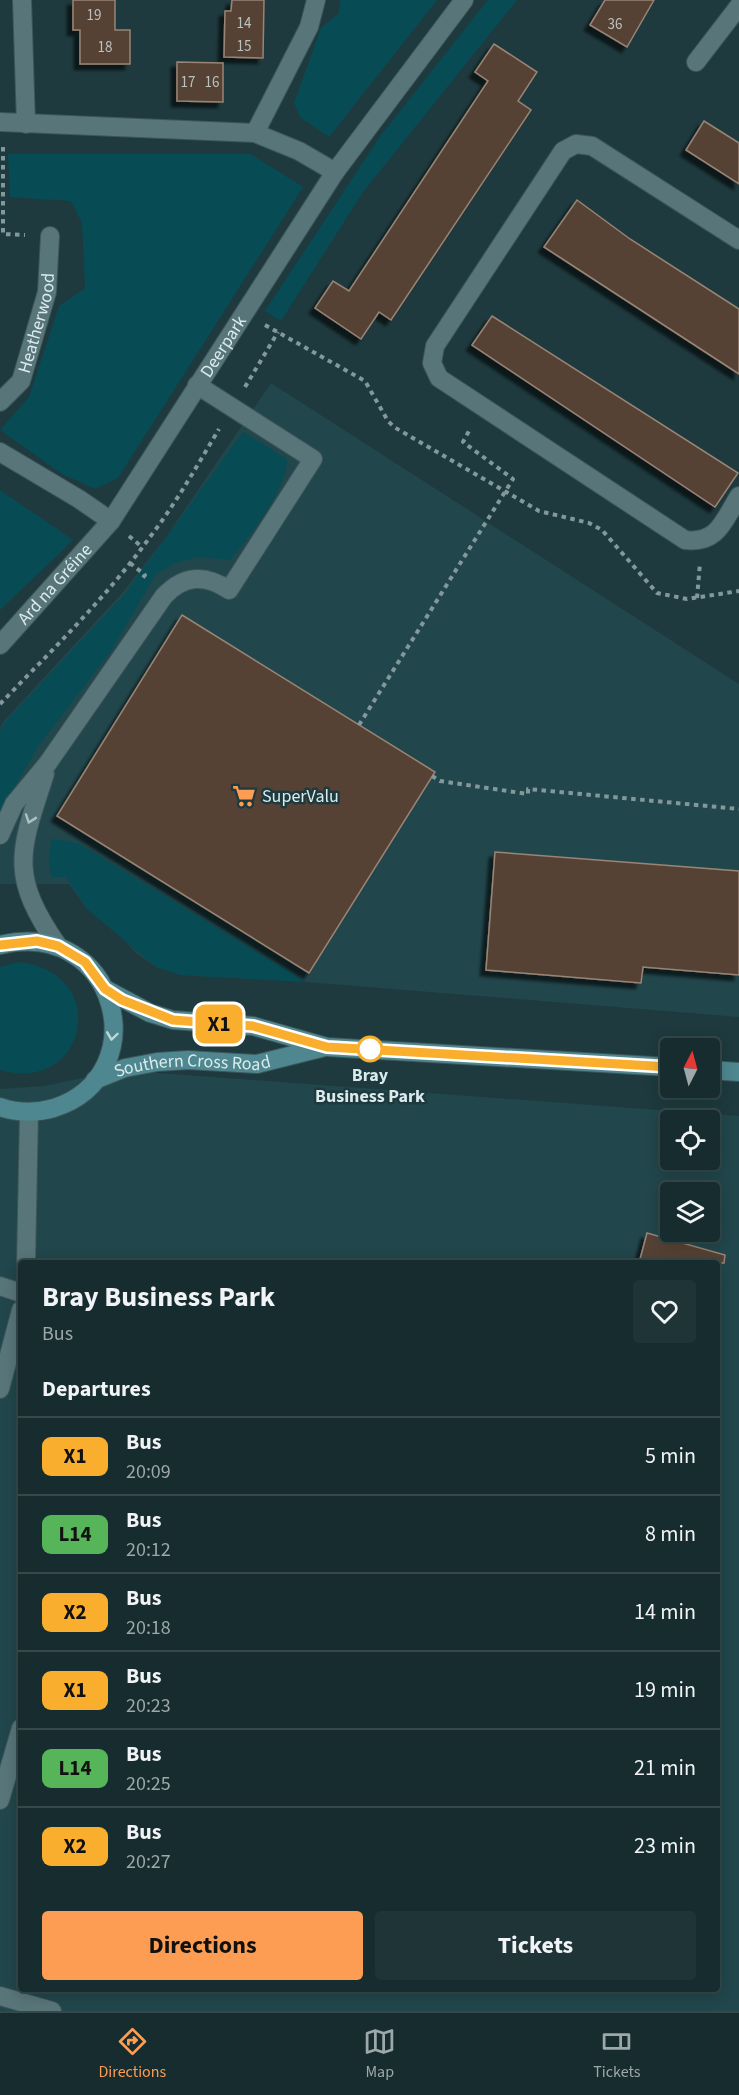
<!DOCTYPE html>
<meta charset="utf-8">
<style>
body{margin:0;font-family:"Source Sans 3",sans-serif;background:#1f3436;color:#f1f3f6;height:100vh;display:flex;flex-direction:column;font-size:22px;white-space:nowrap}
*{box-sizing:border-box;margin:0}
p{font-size:20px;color:#9ea7aa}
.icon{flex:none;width:33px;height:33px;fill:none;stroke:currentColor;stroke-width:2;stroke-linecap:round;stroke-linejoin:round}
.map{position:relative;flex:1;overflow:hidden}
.drawer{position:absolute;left:18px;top:1260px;width:702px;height:732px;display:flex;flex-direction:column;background:#162c2e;border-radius:6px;box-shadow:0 3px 15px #0003,0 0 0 2px #35484a}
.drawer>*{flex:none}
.badge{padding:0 12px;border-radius:9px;font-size:21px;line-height:39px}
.needle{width:39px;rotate:6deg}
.tools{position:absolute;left:660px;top:1038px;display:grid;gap:12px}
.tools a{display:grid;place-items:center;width:60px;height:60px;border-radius:6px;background:#162c2e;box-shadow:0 3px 15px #0003,0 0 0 2px #35484a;font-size:30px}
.map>.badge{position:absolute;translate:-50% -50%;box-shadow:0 0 0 3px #fff}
h2{padding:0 24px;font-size:22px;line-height:54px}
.round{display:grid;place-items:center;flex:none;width:63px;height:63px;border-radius:6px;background:#1f3436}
.head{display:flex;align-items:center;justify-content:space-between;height:102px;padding:0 24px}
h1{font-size:28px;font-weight:700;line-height:45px}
.cta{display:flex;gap:12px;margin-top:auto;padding:12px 24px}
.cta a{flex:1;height:69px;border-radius:6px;background:#fc9d53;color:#111;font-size:24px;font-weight:700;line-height:69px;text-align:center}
.cta a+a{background:#1f3436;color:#f1f3f6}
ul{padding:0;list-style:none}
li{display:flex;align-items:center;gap:18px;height:78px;padding:0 24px;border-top:2px solid #35484a}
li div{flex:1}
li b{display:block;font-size:22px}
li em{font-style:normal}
li .badge{min-width:66px;font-weight:700;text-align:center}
.dock{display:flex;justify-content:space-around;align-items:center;height:84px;border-top:2px solid #35484a;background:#162c2e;font-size:16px;color:#9ea7aa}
.dock a{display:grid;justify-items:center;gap:3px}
.dock .current{color:#fc9d53}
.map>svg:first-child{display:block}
</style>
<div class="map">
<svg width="739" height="2011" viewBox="0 0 739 2011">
<defs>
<filter id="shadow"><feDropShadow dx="-5.5" dy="5.5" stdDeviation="1.5" flood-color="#0009"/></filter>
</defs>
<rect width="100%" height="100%" fill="#1e3a3e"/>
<!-- built -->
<g fill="#21464b" fill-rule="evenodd">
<polygon points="271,383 739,684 739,1017 306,982 181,975 156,967 136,953 113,928 87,909 69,884 0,884 0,728 3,722 123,592 166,537"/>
<path d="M119 1070 739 1116V2011H0V1089L44 1086ZM670 1120H710V1160H670ZM670 1192H710V1232H670ZM21 1263H717V1989H21Z"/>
</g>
<!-- green -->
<g fill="#074c54">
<polygon points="340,0 437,0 329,137 300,117 294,103 321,28 339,13"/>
<polygon points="488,0 517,0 363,192 281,321 265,311 381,135"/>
<polygon points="8,154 251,154 303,187 118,478 95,489 62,474 0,430 29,397 59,306 85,288 82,223 71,201 10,197"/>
<path d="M243 432 287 459C288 488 249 537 230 560L198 557 175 563 156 574 111 651 39 745 0 812V732L4 723 124 595Z"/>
<polygon points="0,490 73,540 0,610"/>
<polygon points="51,839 78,843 306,982 181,975 156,967 87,909 66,877 52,877 49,864"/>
<path d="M20 962C113 974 86 1095 0 1070V967Z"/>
</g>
<!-- building -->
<g fill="#554235" stroke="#998475" stroke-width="1.5" filter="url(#shadow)">
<polygon points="73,0 115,0 115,30 130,30 130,64 80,64 80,30 73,30"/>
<polygon points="232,0 264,0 263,58 224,57 225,11 231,11"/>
<polygon points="605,0 654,0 627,47 590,25"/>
<polygon points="494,44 537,72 518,101 531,110 391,320 379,312 361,339 315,308 333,281 349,291 488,81 475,72"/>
<polygon points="177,62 223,63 223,102 177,101"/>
<polygon points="704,121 739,143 739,184 686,150"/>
<polygon points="577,200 630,239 739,309 739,374 544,247"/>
<polygon points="492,316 738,473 715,507 472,345"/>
<polygon points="182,615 435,772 309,973 57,816"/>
<polygon points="495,852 739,871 739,975 643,967 641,983 486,970"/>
<polygon points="647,1233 725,1255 724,1263 639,1263"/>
</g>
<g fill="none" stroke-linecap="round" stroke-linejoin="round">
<!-- lane casing -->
<g stroke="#3d5659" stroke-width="20">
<g id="lane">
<path d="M45 774C20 851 8 874 58 946"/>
<path d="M0 835 14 804 48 763 164 596C184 575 205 574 229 590L313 459 197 385"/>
<polyline points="26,1263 29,1112"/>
<polyline points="0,1286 21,1293"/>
<polyline points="0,1389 21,1310"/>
<polyline points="0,1800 21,1728"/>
<polyline points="0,1996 52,2011"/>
</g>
</g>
<!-- street casing -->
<g stroke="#3d5659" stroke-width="20">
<g id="street">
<polyline points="22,0 26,124"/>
<polyline points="696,62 739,6"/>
<polyline points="0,122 255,133 299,151 335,172"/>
<polyline points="255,133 309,27 316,0"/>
<path d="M739 240 592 146 576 144 563 151 435 346 432 363 439 378 685 540C718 544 724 520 739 496"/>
<path id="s1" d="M0 402 21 381 47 292 50 236"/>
<polyline points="0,452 79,499 111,521"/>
<path id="s2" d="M0 645 111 521 335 172 464 0"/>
</g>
</g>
<!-- secondary casing -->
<g stroke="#3d5659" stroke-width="20">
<g id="secondary">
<path d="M0 945C118 917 157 1075 54 1108 37 1113 17 1113 0 1107"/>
<polyline points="105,989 150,1013 173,1020 253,1026 327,1047 670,1067"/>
<polyline points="710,1070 739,1072"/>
<path id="s3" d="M95 1080 125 1068 157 1062 188 1060 257 1064 325 1047"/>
</g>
</g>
<!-- path -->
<g stroke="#83989b" stroke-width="4" stroke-dasharray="4.5 4.5" stroke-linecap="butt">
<polyline points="3,147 3,234 25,235"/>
<polyline points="265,325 365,381 388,421 394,427 539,511 589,523 602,530 657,593 687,599 739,591"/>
<polyline points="245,387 278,332"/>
<polyline points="129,536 142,547"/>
<polyline points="130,563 145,575 142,579"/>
<polyline points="697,598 700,563"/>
<path d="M0 704C52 650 106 598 150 537 176 503 197 466 219 429"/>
<polyline points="359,725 513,479 463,442 470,429"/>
<polyline points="432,776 440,781 528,794 528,789 739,809"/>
</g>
<!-- lane -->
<use href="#lane" stroke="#58757a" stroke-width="18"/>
<!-- street -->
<use href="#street" stroke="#58757a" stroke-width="18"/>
<!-- secondary -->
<use href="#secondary" stroke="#4e878f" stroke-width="18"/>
</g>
<!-- one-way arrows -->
<defs><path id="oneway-chevron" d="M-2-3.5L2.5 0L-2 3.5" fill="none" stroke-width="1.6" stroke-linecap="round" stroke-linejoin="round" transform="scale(1.5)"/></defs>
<use stroke="#adc2c5" href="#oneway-chevron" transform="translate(30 819) rotate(109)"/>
<use stroke="#bfd7da" href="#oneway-chevron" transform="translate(112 1036) rotate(98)"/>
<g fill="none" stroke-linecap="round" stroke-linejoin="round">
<!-- line casing -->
<g stroke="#fff" stroke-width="14">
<polyline id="line" points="0,945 37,941 58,946 85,962 105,989 122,1000 173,1020 253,1026 327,1047 670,1067"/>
</g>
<!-- line -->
<use href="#line" stroke="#f9af2d" stroke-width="9"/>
</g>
<!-- icons -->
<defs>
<g id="supermarket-bare" transform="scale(1.8)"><path d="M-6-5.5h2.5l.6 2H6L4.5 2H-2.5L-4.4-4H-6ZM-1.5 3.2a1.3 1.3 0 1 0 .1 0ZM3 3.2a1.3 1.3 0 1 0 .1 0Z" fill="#fc9d53" stroke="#1e3a3e" stroke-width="2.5" paint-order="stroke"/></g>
</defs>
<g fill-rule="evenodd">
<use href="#supermarket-bare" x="244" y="796"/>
</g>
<!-- markers -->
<circle fill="#fff" stroke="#f9af2d" stroke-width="3" cx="370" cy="1049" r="12"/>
<g text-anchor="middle" stroke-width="5" stroke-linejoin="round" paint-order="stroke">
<!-- number labels -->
<g font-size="15" fill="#bac1bf">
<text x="94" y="20">19</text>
<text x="244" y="28">14</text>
<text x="615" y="29">36</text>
<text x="244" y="51">15</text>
<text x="105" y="52">18</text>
<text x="188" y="87">17</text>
<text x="212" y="87">16</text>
</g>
<!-- street labels -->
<g font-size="18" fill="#dbebed" stroke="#1e3a3e">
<text dy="6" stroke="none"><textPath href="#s1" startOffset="90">Heatherwood</textPath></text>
<text dy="6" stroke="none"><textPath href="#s2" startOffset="374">Deerpark</textPath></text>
<text dy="6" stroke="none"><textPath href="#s2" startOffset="82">Ard na Gréine</textPath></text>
<text dy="6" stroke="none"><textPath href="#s3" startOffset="100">Southern Cross Road</textPath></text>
</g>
<!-- poi labels -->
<g font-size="18" fill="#dbebed" stroke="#1e3a3e" text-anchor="start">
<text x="262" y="802">SuperValu</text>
</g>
<!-- stop labels -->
<g font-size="18" font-weight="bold" fill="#dbebed" stroke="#1e3a3e">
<text x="370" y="1081">Bray<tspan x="370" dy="21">Business Park</tspan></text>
</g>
</g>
</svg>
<div class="tools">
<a><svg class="needle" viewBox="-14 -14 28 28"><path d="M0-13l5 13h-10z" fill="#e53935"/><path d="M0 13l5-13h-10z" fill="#9ea7aa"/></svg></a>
<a><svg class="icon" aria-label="locate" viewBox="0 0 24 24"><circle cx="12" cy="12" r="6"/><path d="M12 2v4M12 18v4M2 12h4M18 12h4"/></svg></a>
<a><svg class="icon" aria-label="layers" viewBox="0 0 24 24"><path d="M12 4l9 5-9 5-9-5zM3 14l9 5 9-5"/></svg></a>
</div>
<b class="badge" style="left:219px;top:1024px;background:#f9af2d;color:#111">X1</b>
<section class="drawer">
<div class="head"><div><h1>Bray Business Park</h1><p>Bus</p></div><a class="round"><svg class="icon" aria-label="heart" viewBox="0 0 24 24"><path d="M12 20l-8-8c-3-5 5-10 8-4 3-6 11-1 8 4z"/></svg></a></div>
<h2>Departures</h2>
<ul>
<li><span class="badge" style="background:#f9af2d;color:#111">X1</span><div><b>Bus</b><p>20:09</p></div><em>5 min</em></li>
<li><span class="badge" style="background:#56b559;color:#111">L14</span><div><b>Bus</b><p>20:12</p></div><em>8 min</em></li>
<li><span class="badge" style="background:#f9af2d;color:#111">X2</span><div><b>Bus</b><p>20:18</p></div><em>14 min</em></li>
<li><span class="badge" style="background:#f9af2d;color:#111">X1</span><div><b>Bus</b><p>20:23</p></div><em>19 min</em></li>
<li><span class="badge" style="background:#56b559;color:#111">L14</span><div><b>Bus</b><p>20:25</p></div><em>21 min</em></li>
<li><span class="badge" style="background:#f9af2d;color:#111">X2</span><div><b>Bus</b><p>20:27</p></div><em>23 min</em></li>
</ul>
<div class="cta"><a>Directions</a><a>Tickets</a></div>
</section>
</div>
<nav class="dock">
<a class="current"><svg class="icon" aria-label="directions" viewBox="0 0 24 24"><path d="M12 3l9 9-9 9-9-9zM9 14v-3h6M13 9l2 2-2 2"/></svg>Directions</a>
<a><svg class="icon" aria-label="map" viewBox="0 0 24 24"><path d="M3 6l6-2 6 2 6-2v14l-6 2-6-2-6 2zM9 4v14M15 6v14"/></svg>Map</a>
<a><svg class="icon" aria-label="tickets" viewBox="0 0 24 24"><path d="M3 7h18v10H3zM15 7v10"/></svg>Tickets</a>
</nav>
